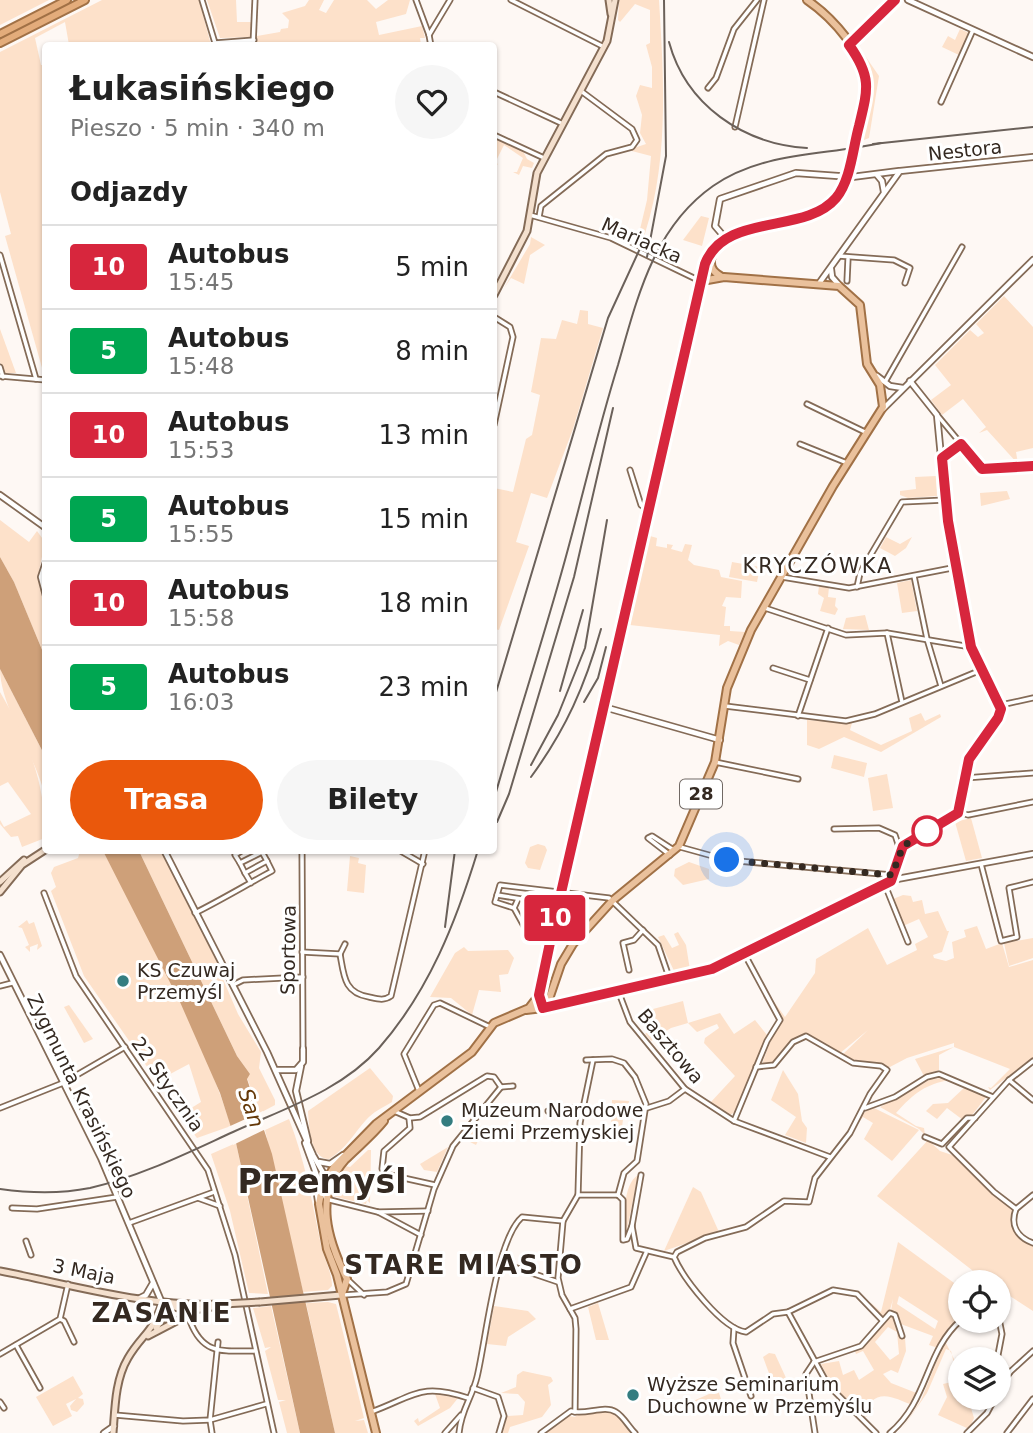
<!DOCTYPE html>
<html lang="pl">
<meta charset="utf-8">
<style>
body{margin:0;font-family:"DejaVu Sans",sans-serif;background:#f6f6f6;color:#222;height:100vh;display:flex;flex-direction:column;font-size:26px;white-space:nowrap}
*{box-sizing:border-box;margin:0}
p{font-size:23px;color:#767676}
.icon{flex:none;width:38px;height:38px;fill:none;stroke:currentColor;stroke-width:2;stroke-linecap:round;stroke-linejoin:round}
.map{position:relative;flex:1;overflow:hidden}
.drawer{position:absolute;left:42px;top:42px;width:455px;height:812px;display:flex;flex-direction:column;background:#fff;border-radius:7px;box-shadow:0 2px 5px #0004}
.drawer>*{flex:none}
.badge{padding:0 14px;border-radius:5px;font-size:24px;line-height:46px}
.buttons{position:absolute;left:948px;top:1270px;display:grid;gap:14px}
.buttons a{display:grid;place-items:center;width:63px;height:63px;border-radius:50%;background:#fff;box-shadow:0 2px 5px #0004;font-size:35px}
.you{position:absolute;width:35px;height:35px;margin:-18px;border:5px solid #fff;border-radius:50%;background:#1a73e8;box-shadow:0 0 0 10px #1a73e833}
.map>.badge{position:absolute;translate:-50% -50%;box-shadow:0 0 0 4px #fff}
h2{padding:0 28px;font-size:26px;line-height:63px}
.round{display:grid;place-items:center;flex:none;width:74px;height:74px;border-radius:37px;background:#f6f6f6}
.headline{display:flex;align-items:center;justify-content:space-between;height:119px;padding:0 28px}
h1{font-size:33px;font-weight:700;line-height:52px}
.button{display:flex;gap:14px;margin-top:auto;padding:14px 28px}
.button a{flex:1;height:80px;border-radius:42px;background:#ea580c;color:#fff;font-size:28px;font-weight:700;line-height:80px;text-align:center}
.button a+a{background:#f6f6f6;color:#222}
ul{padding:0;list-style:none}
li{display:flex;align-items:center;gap:21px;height:84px;padding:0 28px;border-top:2px solid #e0e0e0}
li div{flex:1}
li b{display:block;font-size:26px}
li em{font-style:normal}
li .badge{min-width:77px;font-weight:700;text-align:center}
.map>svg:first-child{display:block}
</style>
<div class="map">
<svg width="1033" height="1433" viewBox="0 0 1033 1433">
<rect width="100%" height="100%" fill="#fef8f4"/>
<!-- green -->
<g fill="#fde1ca" fill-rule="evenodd">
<polygon points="0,0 49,0 0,25"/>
<polygon points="102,0 199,0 211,45 69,45 65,22 35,38 41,65 46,65 44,375 5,236 11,234 0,192 0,52"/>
<polygon points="207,0 236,0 237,22 252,22 252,37 220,38"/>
<polygon points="309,0 324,0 319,10 326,13 334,0 367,0 376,9 388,0 410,0 406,14 376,22 379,35 422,26 425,38 420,38 421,45 415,46 257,43 257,36 280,32 281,29 288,28 289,20 282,13 305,6"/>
<path d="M619 0H659C664 83 670 168 640 248L636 246 647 200 651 156 628 150 646 144 640 133 642 115 636 96 640 85 652 88V67L646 45 650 43V10L635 4 620 22 618 20Z"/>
<polygon points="960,29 969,33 959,55 942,47 948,36 955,40"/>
<path d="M862 37H866L859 47 879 76 869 138 859 142C869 104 880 81 857 47Z"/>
<polygon points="494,137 523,151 527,159 534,163 532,168 523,166 519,175 513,172 517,172 523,158 504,145 496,161 498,165 494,163"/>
<polygon points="701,216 709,218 702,246 683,240"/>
<polygon points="531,237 545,245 530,255 524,284 511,278 504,288 530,244"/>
<polygon points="1004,296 1033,327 1033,448 1016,452 1018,464 987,430 979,433 986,427 963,399 942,415 931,400 951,385 935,365 970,330 978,337 984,333 976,324"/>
<polygon points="580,310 588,311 588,324 603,328 573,429 547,498 531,493 516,542 529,546 499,630 494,629 494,488 513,492 526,439 532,435 540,395 531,392 541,338 556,339 562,320 577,324"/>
<polygon points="0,329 16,373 4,373 0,362"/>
<polygon points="936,476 937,496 908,498 900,495 900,491 916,489 915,477"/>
<polygon points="1007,491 1010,499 981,506 980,493"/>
<polygon points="0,520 29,542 37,531 45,542 38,576 45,602 45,657 14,582 0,557"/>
<polygon points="650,536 657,538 656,546 667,548 667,544 673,545 671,549 682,552 685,544 692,545 688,560 694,565 719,570 721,577 742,581 741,598 726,597 722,606 726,607 724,626 730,626 730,631 745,632 739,645 728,641 719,646 720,635 630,625"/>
<polygon points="886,537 900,544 912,537 906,548 895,556 880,548"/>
<polygon points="732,562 760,567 757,582 729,577"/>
<polygon points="911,580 917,611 902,613 897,583"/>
<polygon points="819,586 829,587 828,597 836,598 835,606 838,609 835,615 820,611 824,598 818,594"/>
<polygon points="865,615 869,630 843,629 846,618"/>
<path d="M0 669 45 756V796C36 757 0 706 0 669Z"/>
<path d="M0 692C27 738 46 783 45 838L22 847 18 836 11 837 0 824V820L4 827 31 814 8 782 0 786Z"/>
<polygon points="921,713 925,721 940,714 941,717 881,752 844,737 819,749 807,745 807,720 852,723 850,730 881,745 912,731 909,718"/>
<polygon points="834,755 867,763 864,777 831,768"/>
<polygon points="887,774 893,808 873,811 868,778"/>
<polygon points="971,818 982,858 966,861 955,822"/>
<polygon points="538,844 545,846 547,850 540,870 528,868 525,863 530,847"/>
<path d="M80 851H103C150 939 200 1030 231 1126L197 1138 180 1115 201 1102 189 1064 157 1081 84 976 51 891 56 887 51 873 54 867 78 858Z"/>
<polygon points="139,851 161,851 220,968 216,972 220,972 238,1014 261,1052 259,1068 275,1100 275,1105 260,1113 247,1078 250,1074 237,1056"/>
<polygon points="350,856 359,858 358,863 366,865 364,893 347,891"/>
<polygon points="689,862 709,869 709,879 683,885 674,876 675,869"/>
<polygon points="903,895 911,896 913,902 922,900 925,914 938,911 947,931 949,931 942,952 933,955 934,958 946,961 954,958 952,942 966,937 964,930 977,926 986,949 1002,943 1009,967 1033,960 1033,1058 990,1090 988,1087 991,1088 1010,1069 954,1047 939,1055 939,1070 924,1076 915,1059 954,1047 954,1043 907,1058 888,1068 855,1063 841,1056 868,1030 839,1054 812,1036 800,1035 773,1064 762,1064 772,1037 782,1020 770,996 785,1017 815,973 816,959 868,928 887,965 917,950 915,944 928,937 919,919 903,926 893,899"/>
<polygon points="27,920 29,924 34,922 42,946 37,950 38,944 30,947 30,952 25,947 29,945 22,928 18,927"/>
<polygon points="678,932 686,945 690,970 675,973 658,937 664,935 672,948 679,945 674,934"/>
<polygon points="1033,938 1033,958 1009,966 1004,943"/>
<polygon points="464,947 468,951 508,950 514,958 508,974 499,975 501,992 479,990 472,1015 451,998 430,997 455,953"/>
<polygon points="683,1001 688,1023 720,1013 734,1034 755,1020 767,1035 735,1112 730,1115 710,1103 735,1076 704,1043 705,1038 719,1028 717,1024 697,1032 688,1023 671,1028 651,1041 645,1034 647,1032 639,1018 653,1009"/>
<polygon points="69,1005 93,1039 84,1043 64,1007"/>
<path d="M370 1068 393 1096 392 1102C382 1108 373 1112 366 1120 354 1133 347 1148 329 1159 310 1159 309 1126 308 1111Z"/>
<polygon points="783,1070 798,1094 802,1121 807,1128 806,1143 785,1135 796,1117 771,1100"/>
<path d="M942 1078 950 1080C926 1084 914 1093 896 1113L916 1126 924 1128 925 1135 919 1129 880 1107 931 1079Z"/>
<polygon points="965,1087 986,1097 973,1114 963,1120 947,1108 937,1119 926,1111 933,1104 948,1103"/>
<polygon points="612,1100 629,1101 627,1112 624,1112 622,1127 611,1127"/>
<polygon points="872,1107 919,1130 892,1161 864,1139 873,1123 863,1117 854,1129 861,1115"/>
<path d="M289 1119C305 1160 312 1202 321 1245 324 1259 332 1272 332 1286L328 1290 303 1292 265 1130Z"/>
<polygon points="476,1124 494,1131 488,1140 480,1137 476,1145 464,1139"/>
<polygon points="928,1140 940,1151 958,1157 983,1184 1012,1208 1014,1230 1033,1245 1033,1311 999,1289 999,1283 990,1283 982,1277 978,1283 972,1283 977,1274 877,1196"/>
<polygon points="236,1143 268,1294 249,1293 230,1211 211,1154"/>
<polygon points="448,1147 437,1172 424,1170 420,1164"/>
<polygon points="368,1150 371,1150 370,1203 367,1200 366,1204 332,1196 338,1175 345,1166 350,1167"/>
<path d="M638 1175 626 1235 624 1237C625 1219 622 1185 638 1175Z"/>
<polygon points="693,1187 701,1192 719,1232 664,1251"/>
<path d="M898 1242 961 1288V1317L948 1328 938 1348 929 1345 933 1336 898 1323 891 1311 893 1299 890 1310 883 1317 870 1302 881 1312ZM899 1296 938 1321 935 1329 897 1304Z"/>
<polygon points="328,1302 336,1304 364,1418 355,1421 364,1420 368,1433 335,1433 306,1303"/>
<polygon points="598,1303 609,1340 596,1340 588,1307"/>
<polygon points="271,1306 300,1433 287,1433 279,1402 286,1400 278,1400 265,1351 271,1347 265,1348 253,1308"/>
<polygon points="494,1306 528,1311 536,1319 508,1337 506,1346 487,1344"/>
<path d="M890 1314 894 1315 901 1337 905 1338 906 1351 898 1373 891 1370 883 1374 891 1383 919 1394 912 1405C898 1400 883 1390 871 1402L874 1409 866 1417 832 1386 821 1364 839 1361 843 1375 854 1370 859 1380 874 1370 863 1351 856 1354 855 1351 867 1344ZM888 1327 897 1332 899 1354 890 1360 875 1342Z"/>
<polygon points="945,1341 958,1367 955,1368 951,1351 946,1349 927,1393 902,1429 921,1400"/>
<polygon points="769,1353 775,1354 787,1380 773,1384 763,1357"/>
<polygon points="523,1371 551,1377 553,1381 548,1385 551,1405 542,1417 510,1427 508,1433 503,1433 507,1416 523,1415 525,1402 518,1394 501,1393 516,1387 517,1375"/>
<polygon points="73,1376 83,1394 78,1398 83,1399 84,1404 77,1412 71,1410 70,1406 76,1399 66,1404 72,1416 53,1426 36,1397"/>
<polygon points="961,1380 961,1398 968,1398 974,1418 969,1429 938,1415 947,1397 943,1384"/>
<polygon points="718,1390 723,1405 694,1410 691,1402"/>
<polygon points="435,1394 458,1398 450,1408 418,1426 414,1421 418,1418 419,1422 440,1408"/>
<polygon points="615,1407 639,1433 544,1433 569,1416 575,1417 580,1412"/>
</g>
<!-- water -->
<g fill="#cea079">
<polygon points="0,557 14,582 45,657 45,756 0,669"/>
<polygon points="103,851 139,851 237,1056 250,1074 247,1079 272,1154 335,1433 300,1433 236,1143 220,1093 180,1002"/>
</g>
<!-- pier -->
<polygon fill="#fef8f4" points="263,1111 268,1128 233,1145 228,1127"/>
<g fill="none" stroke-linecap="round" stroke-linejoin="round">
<!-- minor casing -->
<g stroke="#846b57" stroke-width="7">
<g id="minor">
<polyline points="202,0 215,43 254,40"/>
<polyline points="416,0 429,35 450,0"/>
<polyline points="511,0 604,47"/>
<polyline points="429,35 431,46"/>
<polyline points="253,46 255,0"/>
<polyline points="708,88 716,78 734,29 757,0"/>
<polyline points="494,92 563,124"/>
<polyline points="941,102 973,30"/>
<polyline points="735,127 764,0"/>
<polyline points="494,135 544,158"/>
<polyline points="530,215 611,238 700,281"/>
<polyline points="539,217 541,206 606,154 632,147 637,140 632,129 581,91"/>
<polyline points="0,255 36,379"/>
<polyline points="839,256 894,260 910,268 905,283"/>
<polyline points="847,281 848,259"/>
<polyline points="494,317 510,327 513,337 494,425"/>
<polyline points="0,367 3,377"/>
<polyline points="0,376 46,380"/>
<polyline points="885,382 962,247"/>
<polyline points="807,404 865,432"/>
<polyline points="938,416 982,469 1033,466"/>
<polyline points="800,444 847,463"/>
<polyline points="942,458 961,445"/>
<polyline points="630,470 641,505 649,511"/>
<polyline points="914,576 927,639 941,686"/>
<polyline points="782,577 849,588 957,567"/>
<polyline points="857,587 860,573 902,502 945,500"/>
<polyline points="765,608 846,635 887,633 971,647"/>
<polyline points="887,633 902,702"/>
<polyline points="773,668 810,680"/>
<polyline points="1001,705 1033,698"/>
<polyline points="725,706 846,721 875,714 981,670"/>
<polyline points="798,716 828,628"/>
<polyline points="715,762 798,779"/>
<polyline points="965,778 1033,773"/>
<polyline points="958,812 968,815 1033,802"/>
<polyline points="834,829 879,828 895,835 900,850"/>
<polyline points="680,847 727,860 892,875"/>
<polyline points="302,850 303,1049"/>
<polyline points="399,850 423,864"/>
<polyline points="670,855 648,838 652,836 672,849"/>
<polyline points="240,863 235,855 243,850"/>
<polyline points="981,864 1001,941 1017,937 1009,888 1033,882"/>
<polyline points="245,873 240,863 262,852 267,861"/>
<polyline points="885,885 908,942"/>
<polyline points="44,893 76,976 208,1170 235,1255 274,1433"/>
<polyline points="497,895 559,905"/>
<polyline points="518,899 514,908 495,902 500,885 609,898 658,945 670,980"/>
<polyline points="514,908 530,937 550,942"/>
<path d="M195 913C221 900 246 885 272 871L267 861 245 873 251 883"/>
<polyline points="302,952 340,954"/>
<path d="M340 954C344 976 344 993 369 997 378 999 384 1001 391 996L425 850"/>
<polyline points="340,954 345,944"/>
<polyline points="629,970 623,943 634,940 643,930"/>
<polyline points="233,985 243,980 303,977"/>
<polyline points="0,986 12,983"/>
<polyline points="619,993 630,1022 685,1089 734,1121 830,1157"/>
<polyline points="586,1060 612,1059 624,1063 635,1077 646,1104 637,1161 624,1173 618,1195"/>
<polyline points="1009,1080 1033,1100"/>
<polyline points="501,1087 513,1086"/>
<polyline points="419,1091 404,1054 434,1005 440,1003 490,1027"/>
<polyline points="0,1108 63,1083 125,1047"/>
<polyline points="647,1108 669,1101 685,1089"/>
<polyline points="865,1108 895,1097 927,1077 939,1074 993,1097"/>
<polyline points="394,1111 410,1118 420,1117 487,1076 494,1077 501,1087"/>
<polyline points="548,1111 583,1107"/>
<polyline points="409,1118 410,1128 384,1151 382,1169 390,1175 435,1185"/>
<polyline points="734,1121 767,1041 780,1020 744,953"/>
<polyline points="925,1137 942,1144 967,1118 975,1118"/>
<path d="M641 1175 632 1226 636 1248 674 1257C683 1278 722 1329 746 1332L773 1314 788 1312 833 1290 857 1294 882 1320"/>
<polyline points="322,1190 326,1199 378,1212 428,1211"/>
<polyline points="578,1195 618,1195"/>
<polyline points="618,1195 623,1200 623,1240 627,1239 632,1226"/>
<path d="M1033 1195 1016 1209C1010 1225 1017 1237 1033 1243"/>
<polyline points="198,1198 220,1206"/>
<polyline points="12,1208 37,1209 117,1197"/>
<polyline points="1016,1209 994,1192 949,1147 1009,1080 1033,1061"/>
<polyline points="378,1212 421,1235"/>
<polyline points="129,1223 214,1192"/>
<polyline points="26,1241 31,1255"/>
<polyline points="674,1257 677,1252 705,1238 746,1227 784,1201 809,1202 815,1178 850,1133 870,1094 887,1070 881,1066 853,1063 806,1036 793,1042 774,1065 756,1067"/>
<polyline points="502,1263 558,1282"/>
<polyline points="347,1279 364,1295"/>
<polyline points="344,1295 387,1292 406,1284 434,1189 453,1146 501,1087"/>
<polyline points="570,1309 631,1287 646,1253"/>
<polyline points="788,1312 828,1385 876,1433"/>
<polyline points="60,1319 64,1321 74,1342"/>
<path d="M190 1321C203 1355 222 1351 254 1351"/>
<polyline points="734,1328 733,1343 751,1396"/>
<polyline points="16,1345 40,1388"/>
<polyline points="0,1354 60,1319 68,1284"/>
<polyline points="997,1360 1002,1334 999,1319"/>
<polyline points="814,1362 861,1346 890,1313 895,1315 902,1336"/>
<polyline points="814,1362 806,1374 815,1433"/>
<polyline points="999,1367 1010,1372"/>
<polyline points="473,1388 498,1397 504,1416 499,1433"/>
<polyline points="999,1389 1010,1372 1033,1351"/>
<polyline points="0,1402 4,1408"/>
<path d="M371 1412C415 1396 420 1382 468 1398"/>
<polyline points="575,1412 576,1329 575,1318 562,1295 558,1278 563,1221 578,1195 580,1123 593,1060"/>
<polyline points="115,1415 183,1421 210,1420 266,1404"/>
<polyline points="212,1433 210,1420 218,1342"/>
<polyline points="445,1433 461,1415"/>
<path d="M459 1433C461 1410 472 1398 477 1377 486 1340 496 1240 522 1217L563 1221"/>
<path d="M541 1433 571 1411C585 1416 604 1404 616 1412 623 1416 629 1427 635 1433"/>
<path d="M890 1433C929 1400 925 1351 961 1320"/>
<polyline points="967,1433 987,1413 995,1398"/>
<polyline points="1007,1433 1033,1399"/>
</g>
</g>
<!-- tertiary casing -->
<g stroke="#846b57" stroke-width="8">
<g id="tertiary">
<polyline points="908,0 1033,57"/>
<polyline points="850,43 895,0"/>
<polyline points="877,175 882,181 884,192"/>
<polyline points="727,240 715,226 720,199 796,173 852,177 899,171"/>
<polyline points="831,269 832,277 839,285"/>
<polyline points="820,282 900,171 1033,157"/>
<polyline points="877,376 890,386 903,388"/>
<polyline points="883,409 1033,260"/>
<polyline points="0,495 46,528"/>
<polyline points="46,562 41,577 46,596"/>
<polyline points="604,707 720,740"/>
<polyline points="164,850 267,1052 313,1155 326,1178"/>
<polyline points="891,882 903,846 958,812 970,757 998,718 1001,709 971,647 946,509 937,415 910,381"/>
<polyline points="0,955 101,1158 162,1303"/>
<polyline points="539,996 543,1008 555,1007 712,969 897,879 1033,854"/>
<polyline points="301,1066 296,1091 308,1141"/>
<polyline points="277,1070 296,1070 303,1062 303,1049"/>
<polyline points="305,1143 321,1187"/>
<polyline points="319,1162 330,1164 343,1155"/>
<polyline points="314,1175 318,1201"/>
<polyline points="140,1298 146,1295 153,1283"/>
<polyline points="104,1433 114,1426"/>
</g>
</g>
<!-- secondary casing -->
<g stroke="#846b57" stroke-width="9">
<g id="secondary">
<polyline points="609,0 611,14"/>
<polyline points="494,295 527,231 537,173 607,41 615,0"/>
<polyline points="0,882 24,860"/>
<polyline points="0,892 22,865 45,850"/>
<path d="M0 1271C73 1285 149 1308 223 1304"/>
<polyline points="260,1302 341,1295"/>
<polyline points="165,1304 188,1311 212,1307"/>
<polyline points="156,1328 164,1316 162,1303"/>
<polyline points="148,1336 192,1313"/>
<path d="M113 1433C115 1408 115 1380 128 1358 142 1334 153 1333 162 1303"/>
</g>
</g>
<!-- primary casing -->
<g stroke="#a17146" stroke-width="10">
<g id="primary">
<path d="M807 0C832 17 868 56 867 88 867 106 859 124 855 142"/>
<path d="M722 277C715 273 710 269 711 260 715 227 798 223 822 209 834 202 841 193 845 180"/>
<polyline points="526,1010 543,1008 548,1002 561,964 573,944 612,901 679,846 715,762 727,688 751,630 833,486 883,407 880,385 867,364 860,305 839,286 724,277 702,281"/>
<path d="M342 1294 347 1279C328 1241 313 1196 345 1160 358 1147 373 1135 384 1121"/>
<polyline points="376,1433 337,1275 327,1249 319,1204 322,1187 334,1167 376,1124 472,1052 494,1023 529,1008 539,995 702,276 708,256 715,250"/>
</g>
</g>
<!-- trunk casing -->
<g stroke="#a17146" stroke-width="10">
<g id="trunk">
<polyline points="0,34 67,0"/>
<polyline points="0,43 85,0"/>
</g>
</g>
<!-- minor -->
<use href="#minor" stroke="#fff" stroke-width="3.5"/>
<!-- tertiary -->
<use href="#tertiary" stroke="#fff" stroke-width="4.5"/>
<!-- secondary -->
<use href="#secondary" stroke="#f4e0ce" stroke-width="5"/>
<!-- primary -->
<use href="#primary" stroke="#eac19c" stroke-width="6"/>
<!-- trunk -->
<use href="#trunk" stroke="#e3ac7b" stroke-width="6"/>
<!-- rail -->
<g stroke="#6b615a" stroke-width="2">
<path d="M669 42C686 105 743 144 807 148"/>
<polyline points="873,144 1033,127"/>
<polyline points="647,257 666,156 664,0"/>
<polyline points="560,691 583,610"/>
<polyline points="494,699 608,318 643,242"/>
<polyline points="584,702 598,678 606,647"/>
<polyline points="531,765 558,715 585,648 607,520"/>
<path d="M531 777C566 729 585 686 601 629"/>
<path d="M494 799C517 719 543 640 565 560 583 495 598 429 618 365 637 299 653 228 713 186 764 151 823 156 881 143"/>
<polyline points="497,822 509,794 574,577 613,408"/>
<polyline points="445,927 455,850"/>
<path d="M0 1189C29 1193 60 1194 90 1188 139 1177 187 1153 233 1132 283 1109 341 1091 379 1048 429 991 456 922 478 850"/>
</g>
<!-- secondary-bridge casing -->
<g stroke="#846b57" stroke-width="9" stroke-linecap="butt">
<polyline id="secondary-bridge" points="223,1304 260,1302"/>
</g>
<!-- primary-bridge casing -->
<g stroke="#a17146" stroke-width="10" stroke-linecap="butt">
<polyline id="primary-bridge" points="845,180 855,142"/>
</g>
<!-- secondary-bridge -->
<use href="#secondary-bridge" stroke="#f4e0ce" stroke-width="5"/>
<!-- primary-bridge -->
<use href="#primary-bridge" stroke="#eac19c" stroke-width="6"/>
</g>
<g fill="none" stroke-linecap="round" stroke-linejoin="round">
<!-- line casing -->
<g stroke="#fff" stroke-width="16">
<path id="line" d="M895 0 849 45C872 77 868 89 859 126 853 147 851 180 836 198 805 235 725 212 705 264L555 919 539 995 543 1008 712 969 891 881 903 846 958 813 969 759 998 718 1001 709 971 647 948 521 942 458 961 444 982 469 1033 466"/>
</g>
<!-- line -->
<use href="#line" stroke="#d7263d" stroke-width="10"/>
<!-- walk -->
<polyline stroke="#342921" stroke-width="7" stroke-dasharray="0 12.6" points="727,860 892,875 903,846 927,831"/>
</g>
<!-- markers -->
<circle fill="#fff" stroke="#d7263d" stroke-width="3.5" cx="927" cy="831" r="14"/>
<g fill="#347d80" stroke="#fff" stroke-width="2.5">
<circle cx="123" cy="981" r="7"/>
<circle cx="447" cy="1121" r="7"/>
<circle cx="633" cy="1395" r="7"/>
</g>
<g text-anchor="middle" stroke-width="6" stroke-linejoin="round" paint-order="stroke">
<!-- shield labels -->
<rect fill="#fff" stroke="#716964" stroke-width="2" x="680" y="779.5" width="42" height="29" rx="5"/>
<g font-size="18" font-weight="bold" fill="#342921">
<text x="701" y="800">28</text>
</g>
<!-- street labels -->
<g font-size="19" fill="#342921" stroke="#fff">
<text transform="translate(965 150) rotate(-6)" y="7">Nestora</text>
<text transform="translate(642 240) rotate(24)" y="7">Mariacka</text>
<text transform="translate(288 950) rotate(-89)" y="7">Sportowa</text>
<text transform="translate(671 1046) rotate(50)" y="7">Basztowa</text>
<text transform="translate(168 1084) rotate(55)" y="7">22 Stycznia</text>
<text transform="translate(82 1096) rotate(64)" y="7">Zygmunta Krasińskiego</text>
<text transform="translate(84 1271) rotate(11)" y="7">3 Maja</text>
</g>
<!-- poi labels -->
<g font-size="19" fill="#342921" stroke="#fff" text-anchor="start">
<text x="137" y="977">KS Czuwaj<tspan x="137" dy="22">Przemyśl</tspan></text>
<text x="461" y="1117">Muzeum Narodowe<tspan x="461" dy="22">Ziemi Przemyskiej</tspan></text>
<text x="647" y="1391">Wyższe Seminarium<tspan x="647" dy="22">Duchowne w Przemyślu</tspan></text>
</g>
<!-- neighbourhood labels -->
<g font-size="21" letter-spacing="2" fill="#342921" stroke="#fff">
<text x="818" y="573">KRYCZÓWKA</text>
</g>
<!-- water labels -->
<g font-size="21" font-style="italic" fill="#653909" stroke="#fff">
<text transform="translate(251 1108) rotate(71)" y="7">San</text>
</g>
<!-- district labels -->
<g font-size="26" font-weight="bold" letter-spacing="2" fill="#342921" stroke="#fff">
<text x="464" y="1274">STARE MIASTO</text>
<text x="162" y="1322">ZASANIE</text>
</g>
<!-- town labels -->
<g font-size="33" font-weight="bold" fill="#342921" stroke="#fff">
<text x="322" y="1193">Przemyśl</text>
</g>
</g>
</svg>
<div class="buttons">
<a><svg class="icon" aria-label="locate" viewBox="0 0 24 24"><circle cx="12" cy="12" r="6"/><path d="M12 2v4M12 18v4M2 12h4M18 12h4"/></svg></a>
<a><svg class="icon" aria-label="layers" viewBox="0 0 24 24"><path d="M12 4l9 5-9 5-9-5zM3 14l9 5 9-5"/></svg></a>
</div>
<div class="you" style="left:727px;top:860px"></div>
<b class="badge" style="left:555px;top:918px;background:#d7263d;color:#fff">10</b>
<section class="drawer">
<div class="headline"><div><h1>Łukasińskiego</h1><p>Pieszo · 5 min · 340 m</p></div><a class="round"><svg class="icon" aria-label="heart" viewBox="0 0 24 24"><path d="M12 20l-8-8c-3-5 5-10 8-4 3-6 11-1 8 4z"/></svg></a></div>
<h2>Odjazdy</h2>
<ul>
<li><span class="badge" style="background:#d7263d;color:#fff">10</span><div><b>Autobus</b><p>15:45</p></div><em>5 min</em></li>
<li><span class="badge" style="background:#00a651;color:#fff">5</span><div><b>Autobus</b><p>15:48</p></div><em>8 min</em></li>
<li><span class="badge" style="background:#d7263d;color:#fff">10</span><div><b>Autobus</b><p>15:53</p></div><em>13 min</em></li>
<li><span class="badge" style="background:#00a651;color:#fff">5</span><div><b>Autobus</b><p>15:55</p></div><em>15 min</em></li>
<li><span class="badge" style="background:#d7263d;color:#fff">10</span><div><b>Autobus</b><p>15:58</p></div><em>18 min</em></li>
<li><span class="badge" style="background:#00a651;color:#fff">5</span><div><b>Autobus</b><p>16:03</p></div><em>23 min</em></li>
</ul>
<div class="button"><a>Trasa</a><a>Bilety</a></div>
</section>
</div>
